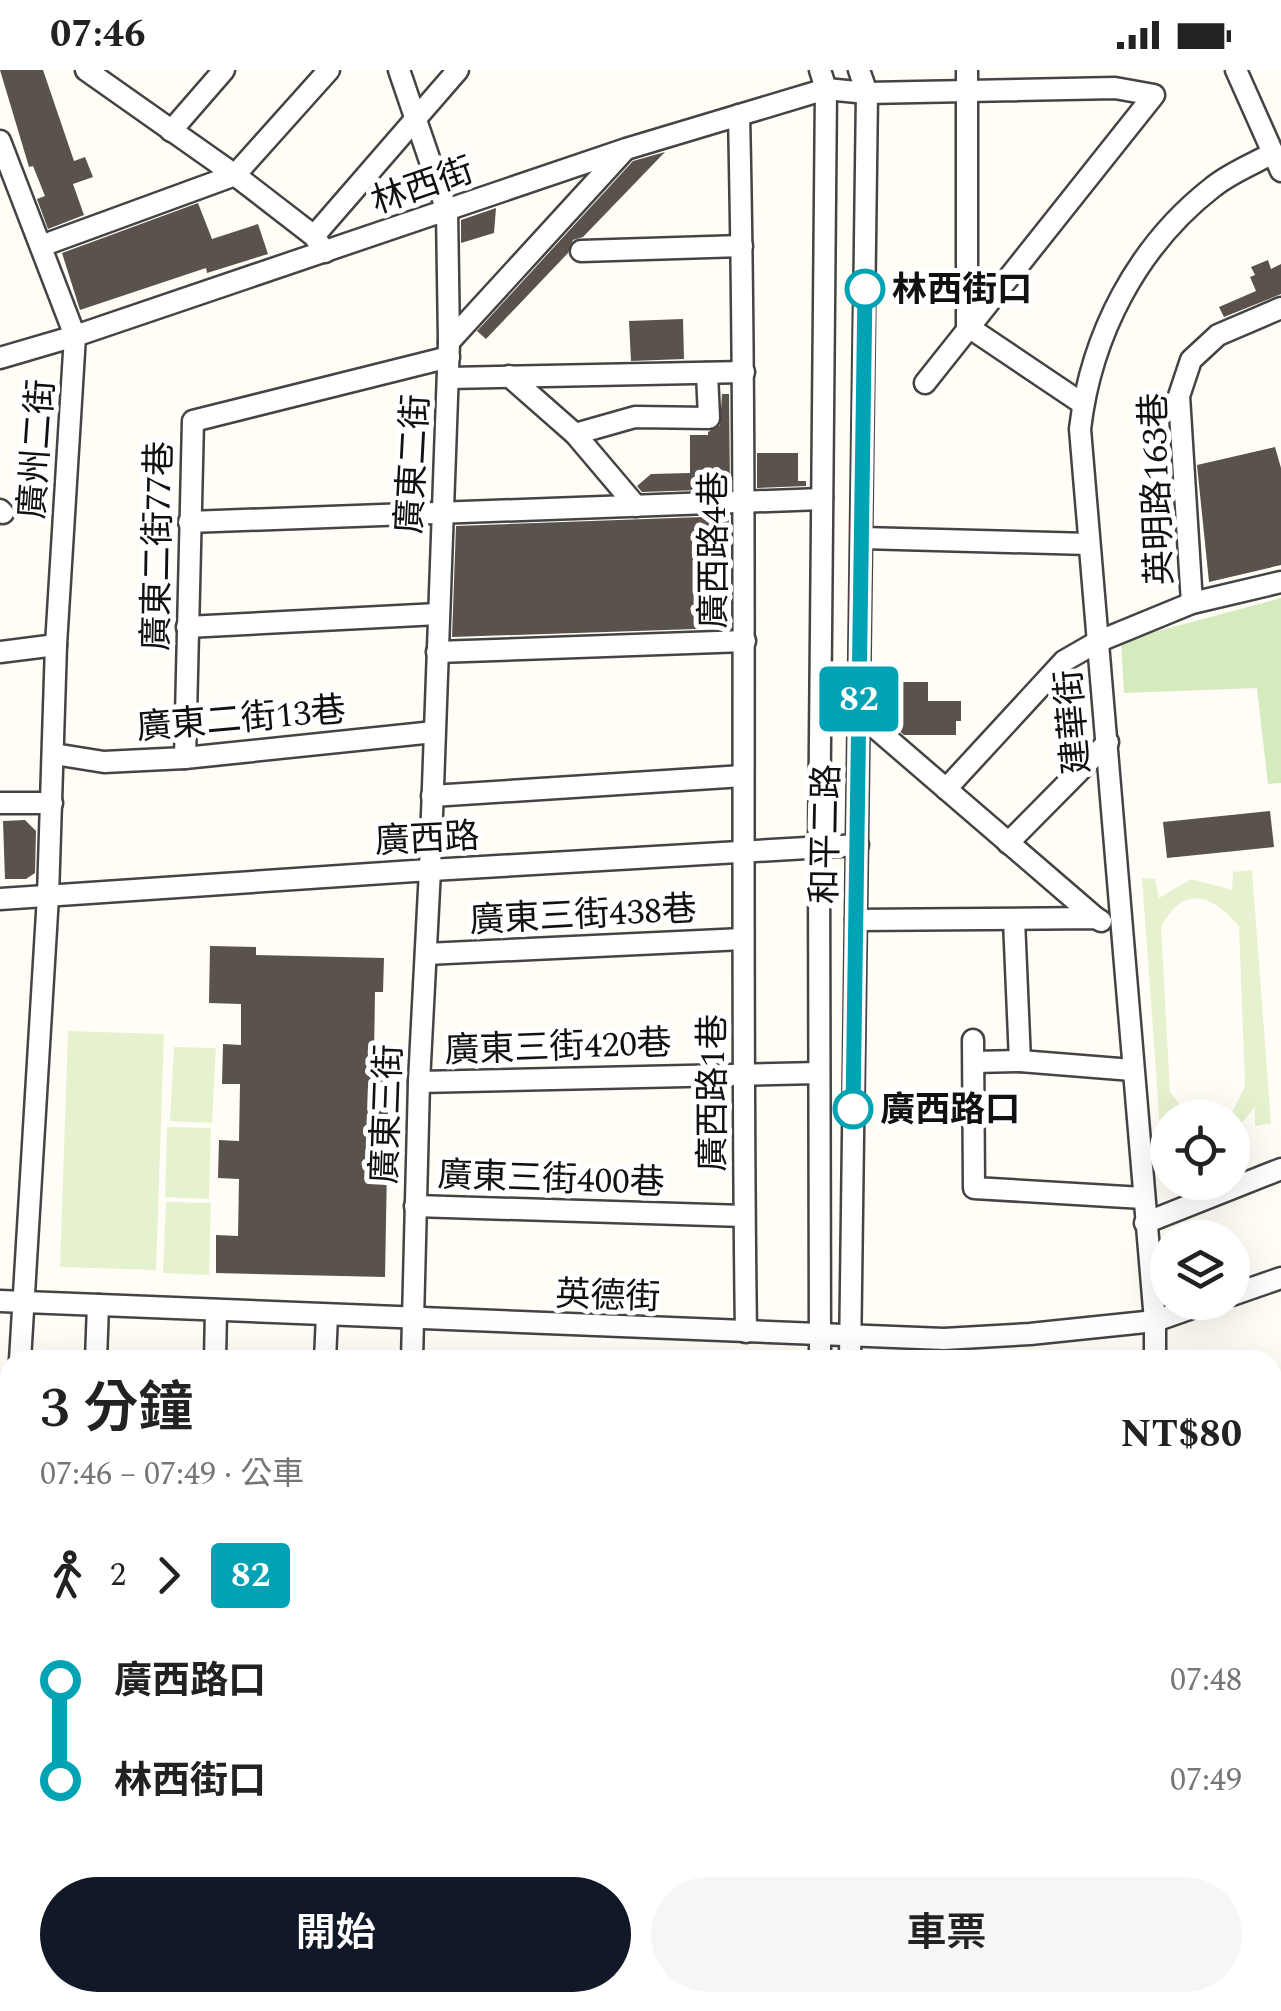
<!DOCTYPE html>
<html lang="zh-TW">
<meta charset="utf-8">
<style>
body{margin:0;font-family:Spectral,"Noto Sans TC",serif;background:#f6f6f6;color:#222;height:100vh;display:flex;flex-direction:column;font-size:38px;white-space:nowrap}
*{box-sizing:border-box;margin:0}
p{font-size:32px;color:#767676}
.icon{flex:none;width:55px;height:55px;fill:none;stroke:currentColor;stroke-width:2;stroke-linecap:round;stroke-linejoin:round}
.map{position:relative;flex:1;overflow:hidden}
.drawer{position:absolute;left:0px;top:1280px;width:1282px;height:662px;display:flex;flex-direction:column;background:#fff;border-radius:30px 30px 0 0;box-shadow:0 10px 40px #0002}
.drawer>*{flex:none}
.badge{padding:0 20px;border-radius:8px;font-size:35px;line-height:65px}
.tools{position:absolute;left:1150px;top:1030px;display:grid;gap:20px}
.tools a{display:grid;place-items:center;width:100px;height:100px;border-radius:50%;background:#fff;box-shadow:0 10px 40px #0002;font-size:50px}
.map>.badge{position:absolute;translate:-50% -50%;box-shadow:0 0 0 5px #fff}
.legs{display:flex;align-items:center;gap:15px;height:110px;padding:0 40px;font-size:32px}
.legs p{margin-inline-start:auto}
.headline{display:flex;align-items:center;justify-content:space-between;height:170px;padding:0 40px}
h1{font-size:55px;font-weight:600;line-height:75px}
.button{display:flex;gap:20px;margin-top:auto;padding:20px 40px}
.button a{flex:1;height:115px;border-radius:60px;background:#111827;color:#fff;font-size:40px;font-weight:600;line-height:115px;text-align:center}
.button a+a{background:#f6f6f6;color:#222}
ul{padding:0 40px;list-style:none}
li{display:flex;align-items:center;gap:35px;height:100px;font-size:38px}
li i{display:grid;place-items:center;width:15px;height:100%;margin:0 12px;background:currentColor}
li i::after{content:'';width:25px;height:25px;margin:-12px;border:8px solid;border-radius:50%;background:#fff}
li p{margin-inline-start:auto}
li:first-child i{background:linear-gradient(#0000 50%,currentColor 0)}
li:last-child i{background:linear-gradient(currentColor 50%,#0000 0)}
.status{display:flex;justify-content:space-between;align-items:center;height:70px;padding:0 50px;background:#fff;direction:ltr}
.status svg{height:28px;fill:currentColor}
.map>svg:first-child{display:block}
</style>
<div class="status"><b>07:46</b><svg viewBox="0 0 49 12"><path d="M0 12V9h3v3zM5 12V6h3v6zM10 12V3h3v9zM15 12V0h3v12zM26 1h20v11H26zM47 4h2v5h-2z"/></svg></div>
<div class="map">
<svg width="1281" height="1941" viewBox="0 0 1281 1941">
<rect width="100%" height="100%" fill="#fffdf5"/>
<!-- green -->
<g fill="#d5ebbd">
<polygon points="1281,528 1281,713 1268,714 1257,618 1124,623 1121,571"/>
<polygon points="913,1933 1211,1933 1209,1941 948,1941"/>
</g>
<!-- pitch -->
<g fill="#e6f2cf">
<path d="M1252 800 1271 1053 1255 1056V1037L1233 1063 1232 1048 1224 1047 1233 1041 1245 1016 1239 856C1211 824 1184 814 1161 857L1170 1022 1181 1036 1204 1047 1168 1048 1167 1084 1162 1085 1142 808 1155 809 1159 828 1191 809 1232 820 1233 802Z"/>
<polygon points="68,961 164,964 156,1200 60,1197"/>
<polygon points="174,977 216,978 212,1053 170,1051"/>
<polygon points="167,1057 211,1058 209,1129 165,1127"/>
<polygon points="166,1132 211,1133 209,1205 163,1203"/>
<polygon points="0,1680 10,1681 10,1932 318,1933 316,1941 0,1941"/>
</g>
<!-- building -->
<g fill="#5a524d">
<polygon points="0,0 43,0 74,91 85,87 93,107 73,114 84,145 48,159 37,129 45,126 33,96 29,97"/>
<polygon points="665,82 583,167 573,170 568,183 486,269 477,261 633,91"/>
<polygon points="198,133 212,169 258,154 268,184 207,203 206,198 80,240 62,183"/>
<polygon points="496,138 494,163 461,173 461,150"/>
<polygon points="1268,190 1271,199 1281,194 1281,224 1224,247 1219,237 1256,221 1250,207 1255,205 1251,197"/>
<polygon points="683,249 684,289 631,291 629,251"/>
<polygon points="722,324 729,324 730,419 642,422 637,416 651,404 690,403 690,365 708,365 708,362 720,355"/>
<polygon points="1275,377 1281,398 1281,495 1209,512 1197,395"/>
<polygon points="757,383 798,383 798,411 806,411 806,416 757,418"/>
<polygon points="729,446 725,558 452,567 456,456"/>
<polygon points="890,612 928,612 928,631 961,631 961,651 956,651 956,665 904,665 890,653"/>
<polygon points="1270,741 1274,777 1167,788 1163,752"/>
<polygon points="25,750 36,761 35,803 26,809 5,809 3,751"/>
<polygon points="210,876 256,877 256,885 384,888 383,922 375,922 374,987 389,987 385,1207 216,1203 216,1165 238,1166 239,1109 218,1108 219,1070 239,1071 240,1014 222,1014 223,974 241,975 241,934 209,933"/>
</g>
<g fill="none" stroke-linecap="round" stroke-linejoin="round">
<!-- minor casing -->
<g stroke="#444" stroke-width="25">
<g id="minor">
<polyline points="86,0 235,105 314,166 325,182"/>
<polyline points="399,0 447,141 449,272 430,800 419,1012 412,1290"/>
<polyline points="820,0 826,19 819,778 820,1290"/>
<polyline points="967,0 967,256 1083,334"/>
<polyline points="1236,0 1281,101"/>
<path d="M739 45C748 451 740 857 746 1262"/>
<polyline points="171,61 224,0"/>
<polyline points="0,71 75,266 56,575 48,826 20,1290"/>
<polyline points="314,166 458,0"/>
<polyline points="41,176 235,105 329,0"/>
<polyline points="581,181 742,176"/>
<polyline points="449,272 623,82"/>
<polyline points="0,288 75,266 626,79 826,19 867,23 1115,18 1154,25 925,313"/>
<polyline points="509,306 575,364 636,436"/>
<polyline points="449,308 744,302"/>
<polyline points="575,364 635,347 709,348 707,303"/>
<polyline points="0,440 3,443"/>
<polyline points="189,452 822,429"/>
<polyline points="862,468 1089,474"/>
<polyline points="1192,533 1179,326 1191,290 1218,265 1281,238"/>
<polyline points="187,557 438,544"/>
<polyline points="0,582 56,575"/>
<polyline points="437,582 745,571"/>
<polyline points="858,643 1096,848"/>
<polyline points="54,684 104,692 185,688 434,662"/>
<polyline points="185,688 193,351 449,287"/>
<polyline points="946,719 1064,591 1097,572 1192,533 1281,512"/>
<polyline points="432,726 743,706"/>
<polyline points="0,733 52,733"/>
<polyline points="1008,773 1108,672"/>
<polyline points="0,829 414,801 858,775"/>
<polyline points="856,850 1096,848 1101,851"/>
<polyline points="1014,850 1020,991"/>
<polyline points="426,884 743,869"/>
<polyline points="973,970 974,1118 1143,1128"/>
<polyline points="974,992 1020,991 1132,1000"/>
<polyline points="419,1012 819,1003"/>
<polyline points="415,1136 744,1146"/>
<polyline points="1145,1153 1281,1099"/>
<polyline points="1232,1225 1281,1208"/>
<polyline points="0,1231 944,1269 1030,1264 1155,1251 1209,1232"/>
<polyline points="96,1290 98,1235"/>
<polyline points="215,1290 216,1240"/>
<polyline points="325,1290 327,1245"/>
<polyline points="850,1290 867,23 859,0"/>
<path d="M1155 1290V1251L1080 359C1091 265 1137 176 1213 117 1230 103 1253 94 1273 83"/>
<polyline points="1272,1359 1281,1357"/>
<polyline points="8,1648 10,1582"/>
<polyline points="1272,1712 1281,1713"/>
<polyline points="1272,1828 1281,1830"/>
<polyline points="1272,1932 1281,1933"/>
<polyline points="339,1941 341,1932"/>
<polyline points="615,1941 619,1932"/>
<polyline points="774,1941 777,1932"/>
<polyline points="805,1941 808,1932"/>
<polyline points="1229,1941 1231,1932"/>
</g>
</g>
<!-- minor -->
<use href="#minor" stroke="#fff" stroke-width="20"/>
</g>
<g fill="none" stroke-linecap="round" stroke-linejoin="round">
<!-- line-1 casing -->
<g stroke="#fff" stroke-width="22">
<polyline id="line-1" points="853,1039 865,219"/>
</g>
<!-- line-1 -->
<use href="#line-1" stroke="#00a3b4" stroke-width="15"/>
</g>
<!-- markers -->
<g fill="#fff" stroke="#00a3b4" stroke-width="5">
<circle cx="865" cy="219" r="18"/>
<circle cx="853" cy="1039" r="18"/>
</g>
<g text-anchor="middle" stroke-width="10" stroke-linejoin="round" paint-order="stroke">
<!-- street labels -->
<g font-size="35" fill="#111" stroke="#fff">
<text transform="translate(422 115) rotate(-19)" y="12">林西街</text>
<text transform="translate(36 379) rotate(-86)" y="12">廣州二街</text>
<text transform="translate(412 394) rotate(-87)" y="12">廣東二街</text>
<text transform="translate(1156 419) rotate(-92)" y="12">英明路163巷</text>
<text transform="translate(157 476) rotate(-89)" y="12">廣東二街77巷</text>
<text transform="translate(713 480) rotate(-90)" y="12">廣西路4巷</text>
<text transform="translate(241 648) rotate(-5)" y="12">廣東二街13巷</text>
<text transform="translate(1072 652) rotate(-95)" y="12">建華街</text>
<text transform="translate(825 764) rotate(-89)" y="12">和平二路</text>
<text transform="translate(427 768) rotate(-3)" y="12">廣西路</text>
<text transform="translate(583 844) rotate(-3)" y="12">廣東三街438巷</text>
<text transform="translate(558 976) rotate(-2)" y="12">廣東三街420巷</text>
<text transform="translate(712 1023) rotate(-90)" y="12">廣西路1巷</text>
<text transform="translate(386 1044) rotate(-88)" y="12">廣東三街</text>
<text transform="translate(551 1108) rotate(2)" y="12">廣東三街400巷</text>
<text transform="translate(608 1225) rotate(2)" y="12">英德街</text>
</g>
<!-- stop labels -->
<g font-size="35" font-weight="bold" fill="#111" stroke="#fff" text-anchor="start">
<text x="892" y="231">林西街口</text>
<text x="880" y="1051">廣西路口</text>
</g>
</g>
</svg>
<div class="tools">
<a><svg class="icon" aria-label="locate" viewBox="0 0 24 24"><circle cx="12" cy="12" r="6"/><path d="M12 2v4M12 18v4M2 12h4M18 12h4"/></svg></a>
<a><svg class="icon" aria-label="layers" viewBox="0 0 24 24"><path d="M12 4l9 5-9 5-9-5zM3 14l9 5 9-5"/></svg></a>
</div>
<b class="badge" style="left:859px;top:629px;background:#00a3b4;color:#fff">82</b>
<section class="drawer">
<div class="headline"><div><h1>3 分鐘</h1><p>07:46 – 07:49 · 公車</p></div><b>NT$80</b></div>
<div class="legs"><svg class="icon" aria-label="walk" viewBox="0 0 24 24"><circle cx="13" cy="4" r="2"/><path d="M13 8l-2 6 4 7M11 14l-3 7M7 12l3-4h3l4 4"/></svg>2<svg class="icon" aria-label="forward" viewBox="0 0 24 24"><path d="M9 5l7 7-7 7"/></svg><b class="badge" style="background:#00a3b4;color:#fff">82</b></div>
<ul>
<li><i style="color:#00a3b4"></i><b>廣西路口</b><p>07:48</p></li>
<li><i style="color:#00a3b4"></i><b>林西街口</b><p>07:49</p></li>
</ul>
<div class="button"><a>開始</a><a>車票</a></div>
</section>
</div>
